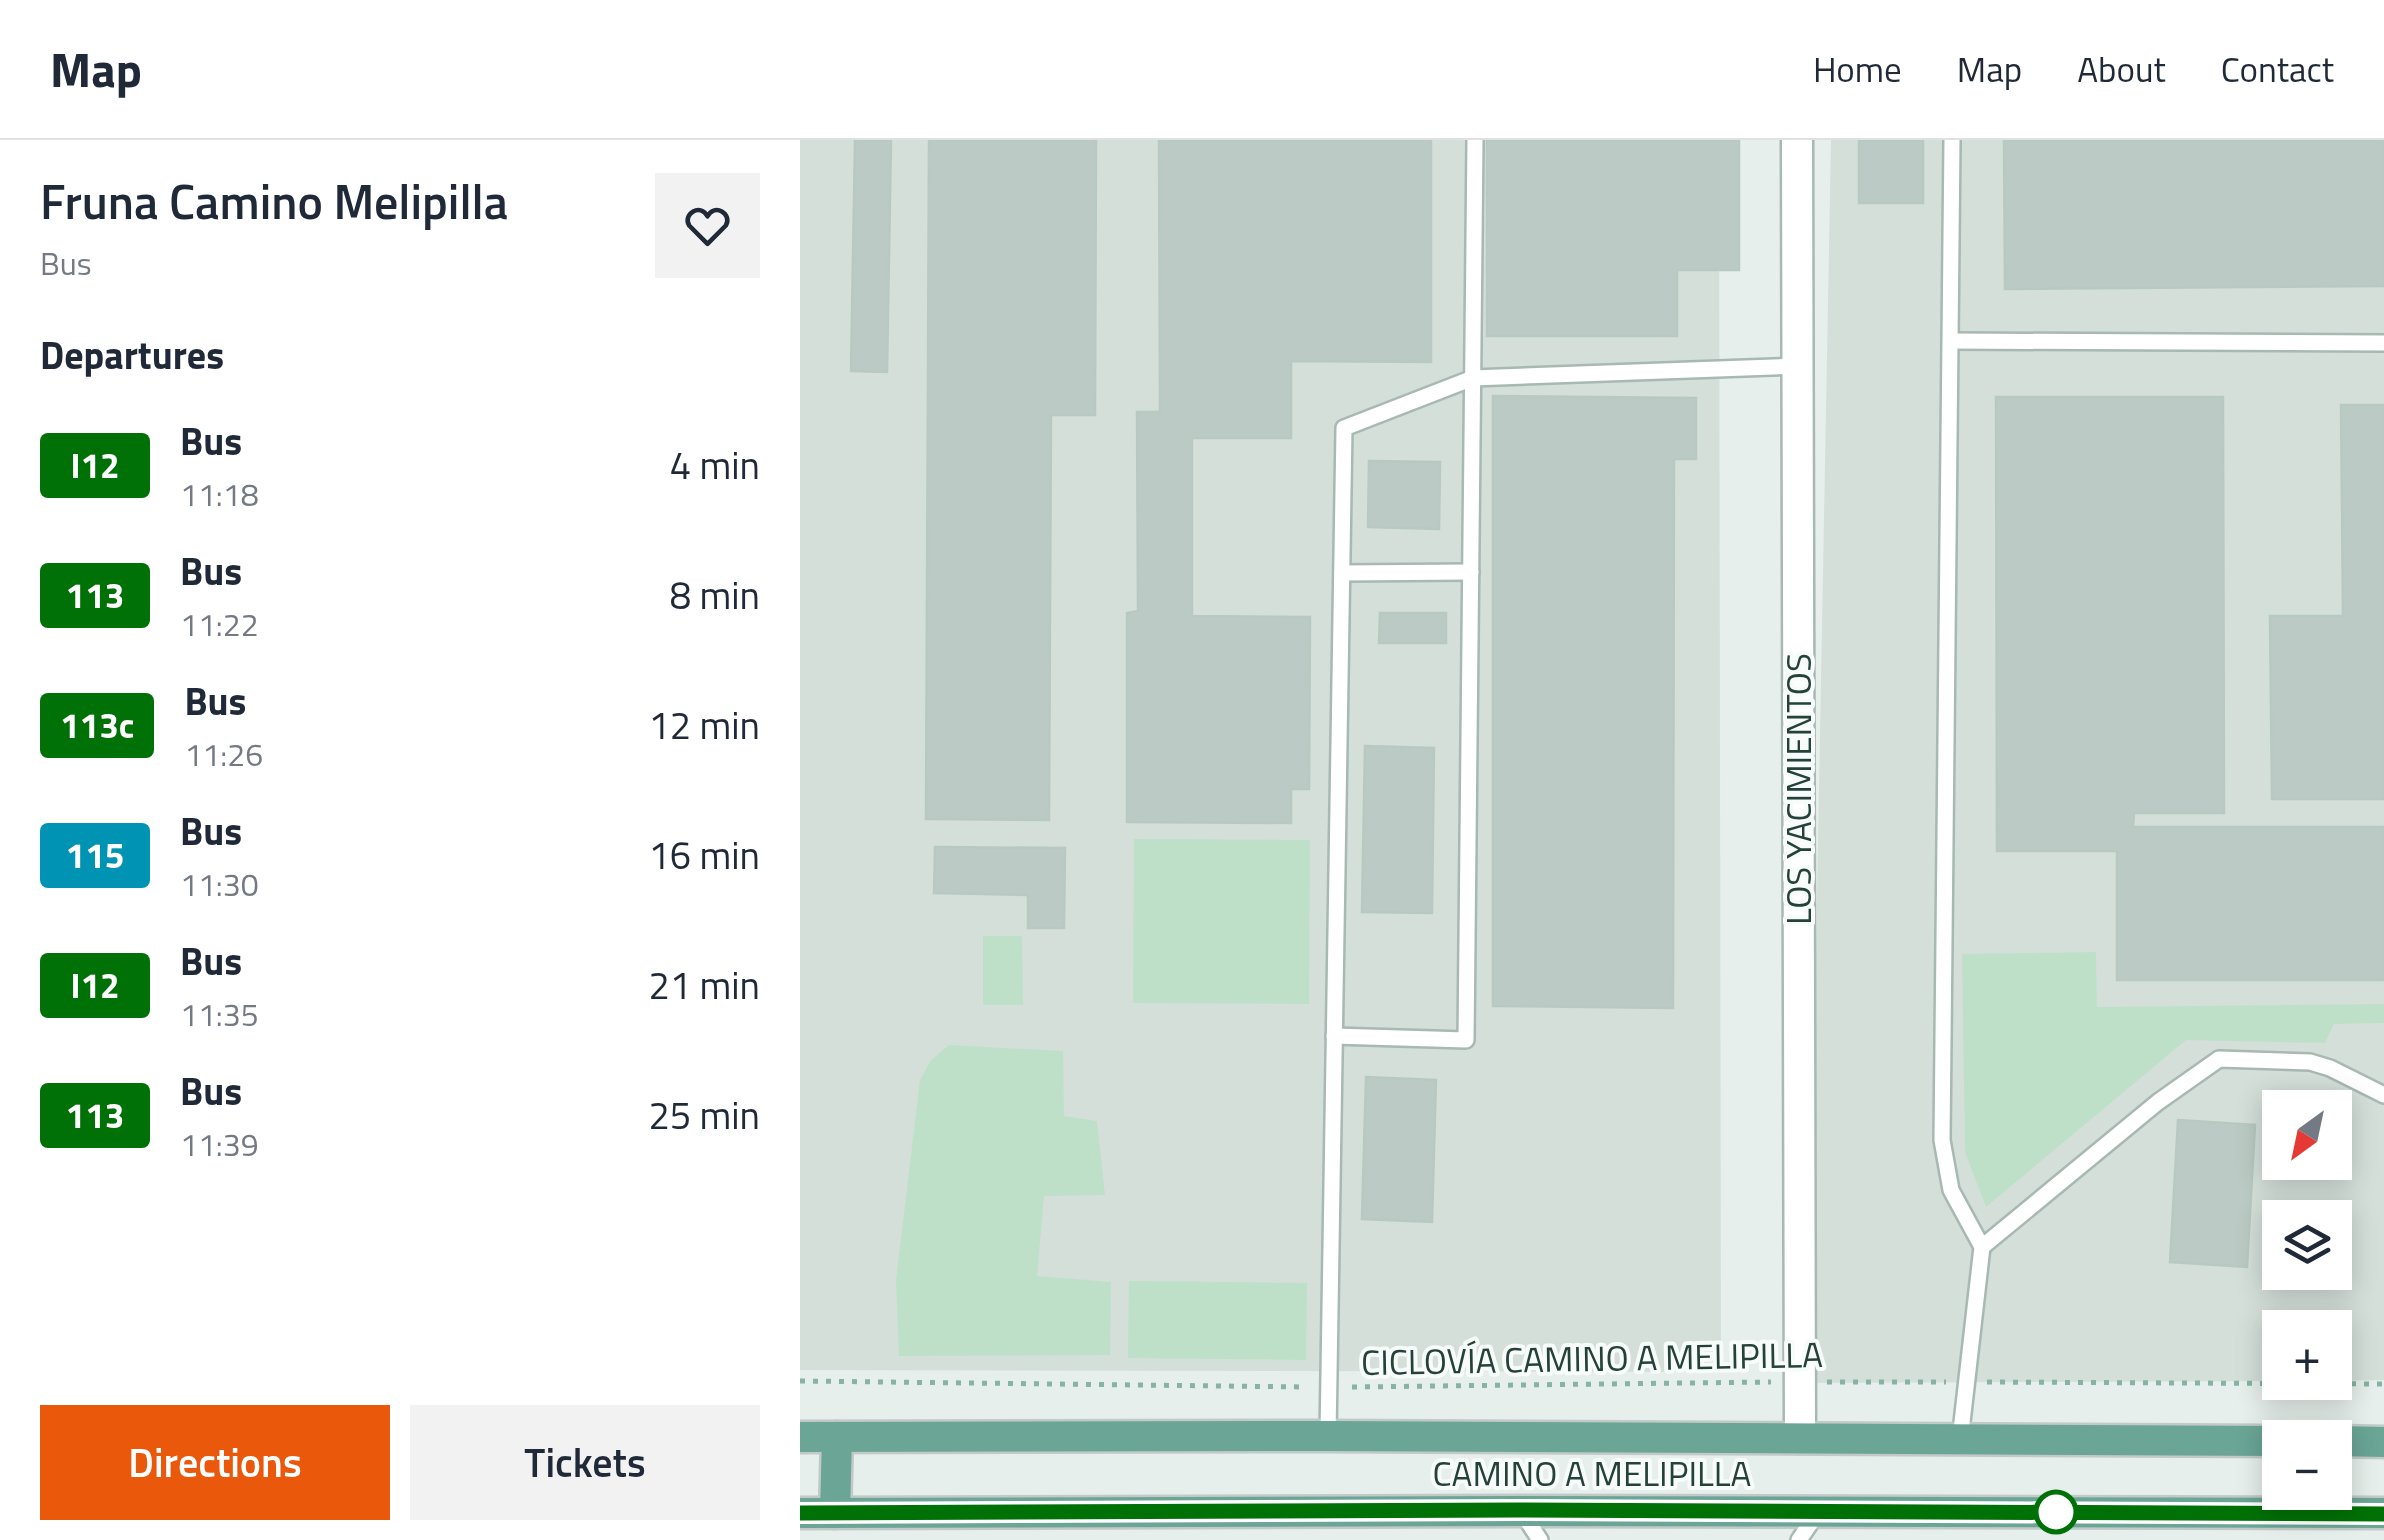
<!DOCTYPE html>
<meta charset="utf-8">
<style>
body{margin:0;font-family:"Titillium Web",sans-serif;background:#f2f2f3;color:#1f2937;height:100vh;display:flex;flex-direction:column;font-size:38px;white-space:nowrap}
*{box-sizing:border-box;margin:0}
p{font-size:32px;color:#747a83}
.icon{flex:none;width:55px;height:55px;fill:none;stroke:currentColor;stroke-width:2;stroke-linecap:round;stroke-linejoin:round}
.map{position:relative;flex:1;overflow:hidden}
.panel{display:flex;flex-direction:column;background:#fff;width:800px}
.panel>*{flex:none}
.badge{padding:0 20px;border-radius:8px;font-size:35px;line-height:65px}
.needle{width:65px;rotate:213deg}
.buttons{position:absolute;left:1462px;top:950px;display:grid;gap:20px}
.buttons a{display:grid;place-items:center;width:90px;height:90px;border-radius:0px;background:#fff;box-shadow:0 5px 25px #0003;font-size:50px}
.map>.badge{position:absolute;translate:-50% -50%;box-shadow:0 0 0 5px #fff}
h2{padding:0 40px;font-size:38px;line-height:90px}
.round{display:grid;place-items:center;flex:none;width:105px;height:105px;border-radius:0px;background:#f2f2f3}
.head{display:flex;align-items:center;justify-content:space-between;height:170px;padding:0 40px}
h1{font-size:48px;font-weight:600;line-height:75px}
.action{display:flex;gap:20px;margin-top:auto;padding:20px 40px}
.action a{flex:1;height:115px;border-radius:0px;background:#ea580c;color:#fff;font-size:40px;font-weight:600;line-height:115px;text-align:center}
.action a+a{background:#f2f2f3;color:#1f2937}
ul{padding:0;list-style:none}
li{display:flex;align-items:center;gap:30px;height:130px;padding:0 40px}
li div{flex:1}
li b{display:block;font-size:38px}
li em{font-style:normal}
li .badge{min-width:110px;font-weight:700;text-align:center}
header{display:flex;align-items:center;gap:60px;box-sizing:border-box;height:140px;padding:0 50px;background:#fff;border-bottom:2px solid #e0e1e3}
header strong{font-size:48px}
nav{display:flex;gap:55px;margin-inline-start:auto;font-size:35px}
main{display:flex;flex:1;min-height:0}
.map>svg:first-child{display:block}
</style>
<header>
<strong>Map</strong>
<nav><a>Home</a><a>Map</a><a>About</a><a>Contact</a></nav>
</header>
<main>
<section class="panel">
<div class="head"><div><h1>Fruna Camino Melipilla</h1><p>Bus</p></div><a class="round"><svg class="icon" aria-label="heart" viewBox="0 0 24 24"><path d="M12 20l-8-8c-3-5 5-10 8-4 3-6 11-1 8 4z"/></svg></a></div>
<h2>Departures</h2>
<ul>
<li><span class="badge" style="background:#007106;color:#fff">I12</span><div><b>Bus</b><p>11:18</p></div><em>4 min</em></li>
<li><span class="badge" style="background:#007106;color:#fff">113</span><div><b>Bus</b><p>11:22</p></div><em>8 min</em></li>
<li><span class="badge" style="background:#007106;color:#fff">113c</span><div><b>Bus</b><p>11:26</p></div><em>12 min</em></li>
<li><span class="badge" style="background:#0093b3;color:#fff">115</span><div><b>Bus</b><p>11:30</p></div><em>16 min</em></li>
<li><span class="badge" style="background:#007106;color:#fff">I12</span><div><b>Bus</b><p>11:35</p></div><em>21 min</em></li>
<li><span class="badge" style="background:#007106;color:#fff">113</span><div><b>Bus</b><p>11:39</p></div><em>25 min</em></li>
</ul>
<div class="action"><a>Directions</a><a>Tickets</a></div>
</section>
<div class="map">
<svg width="1584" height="1400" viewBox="0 0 1584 1400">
<rect width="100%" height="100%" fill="#e6efeb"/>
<!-- built -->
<g fill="#d4dfda" fill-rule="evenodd">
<polygon points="0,0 919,0 921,1232 0,1230"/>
<path d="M1031 0H1584V1240L1535 1241V1188H1480V1241L1008 1243ZM1480 968H1535V1022H1480ZM1480 1078H1535V1132H1480Z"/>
</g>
<!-- green -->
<g fill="#bfe0c8">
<polygon points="334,699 510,700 509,864 333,863"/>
<polygon points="183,796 222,796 223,865 183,865"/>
<polygon points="1296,812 1297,867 1584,864 1584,883 1534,884 1525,903 1386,900 1186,1067 1165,1012 1162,814"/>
<polygon points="149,905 263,911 264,976 297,981 305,1055 244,1056 237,1136 311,1142 310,1215 99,1216 96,1140 120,940 131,920"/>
<polygon points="329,1141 507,1143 506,1220 328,1218"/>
</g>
<!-- building -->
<g fill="#bbcac4" stroke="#b8c9c2" stroke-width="2.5">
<polygon points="55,0 91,0 87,232 51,231"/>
<polygon points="129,0 296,0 295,275 251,275 249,680 126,679"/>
<polygon points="359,0 631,0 631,222 491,221 491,298 392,298 392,476 510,477 509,649 491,649 491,683 327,682 327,473 338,471 337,272 360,272"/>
<polygon points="687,0 939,0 939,130 877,130 877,196 687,196"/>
<rect x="1059" y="0" width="64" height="63"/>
<polygon points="1204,0 1584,0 1584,146 1205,149"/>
<polygon points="693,256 896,258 896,319 874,319 873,868 693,866"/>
<polygon points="1196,257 1423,257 1424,673 1334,673 1333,687 1584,687 1584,840 1317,840 1317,711 1197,711"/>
<polygon points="1541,265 1584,265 1584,659 1472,659 1470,476 1543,476"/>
<polygon points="569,321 640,322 639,389 568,387"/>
<polygon points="580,473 646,473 646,503 579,503"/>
<polygon points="565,606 634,608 632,773 562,772"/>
<polygon points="135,707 265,708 264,788 228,788 228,755 134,753"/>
<polygon points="566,937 636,940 632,1082 562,1079"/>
<polygon points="1378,980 1455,985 1447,1127 1370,1122"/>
</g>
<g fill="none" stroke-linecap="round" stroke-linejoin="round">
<!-- service casing -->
<g stroke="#a8b8b2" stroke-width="20">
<g id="service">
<polyline points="1152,0 1142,1000 1151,1050 1182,1107 1160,1300"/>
<polyline points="1151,201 1584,203"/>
<polyline points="542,433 671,432"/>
<polyline points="534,896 666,900 675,0"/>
<polyline points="1182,1107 1358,962 1419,919 1510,922 1530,928 1584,955"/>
<polyline points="528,1296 544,288 673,238 998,226"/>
<polyline points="721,1371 740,1400"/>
<polyline points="999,1400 1018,1372"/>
</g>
</g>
<!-- minor casing -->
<g stroke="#a8b8b2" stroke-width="35">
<polyline id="minor" points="997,0 1000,1298"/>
</g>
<!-- primary casing -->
<g stroke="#c2cac8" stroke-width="35">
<g id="primary">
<polyline points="0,1297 528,1296 1480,1301"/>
<polyline points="1535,1301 1584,1302"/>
<polyline points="0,1373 721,1371 1584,1373"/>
<polyline points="35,1373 37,1297"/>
</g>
</g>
<!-- path -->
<g stroke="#86b3a5" stroke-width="5" stroke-dasharray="5 8" stroke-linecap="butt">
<polyline points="0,1241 506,1247"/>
<polyline points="1027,1242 1146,1242"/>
<polyline points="1187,1242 1584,1244"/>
<polyline points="552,1247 971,1242"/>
</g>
<!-- service -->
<use href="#service" stroke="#fff" stroke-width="15"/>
<!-- minor -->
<use href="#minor" stroke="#fff" stroke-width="30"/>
<!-- primary -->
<use href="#primary" stroke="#6aa596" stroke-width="30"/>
</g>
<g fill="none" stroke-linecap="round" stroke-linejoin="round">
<!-- line casing -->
<g stroke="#fff" stroke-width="22">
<polyline id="line" points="0,1373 720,1370 1584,1374"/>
</g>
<!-- line -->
<use href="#line" stroke="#007106" stroke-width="15"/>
</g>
<!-- markers -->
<circle fill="#fff" stroke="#007106" stroke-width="5" cx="1256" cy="1372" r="20"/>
<g text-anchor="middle" stroke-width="8" stroke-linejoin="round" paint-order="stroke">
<!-- street labels -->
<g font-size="35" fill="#24423a" stroke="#f7fbf9">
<text transform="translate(999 649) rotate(-90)" y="12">LOS YACIMIENTOS</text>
<text transform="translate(792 1219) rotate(-1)" y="12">CICLOVÍA CAMINO A MELIPILLA</text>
<text x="792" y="1346">CAMINO A MELIPILLA</text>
</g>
</g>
</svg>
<div class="buttons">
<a><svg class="needle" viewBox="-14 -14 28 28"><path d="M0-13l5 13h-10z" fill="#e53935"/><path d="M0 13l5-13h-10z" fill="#747a83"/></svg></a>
<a><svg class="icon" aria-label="layers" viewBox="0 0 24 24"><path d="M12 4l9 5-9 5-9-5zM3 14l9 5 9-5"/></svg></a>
<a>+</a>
<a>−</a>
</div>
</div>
</main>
